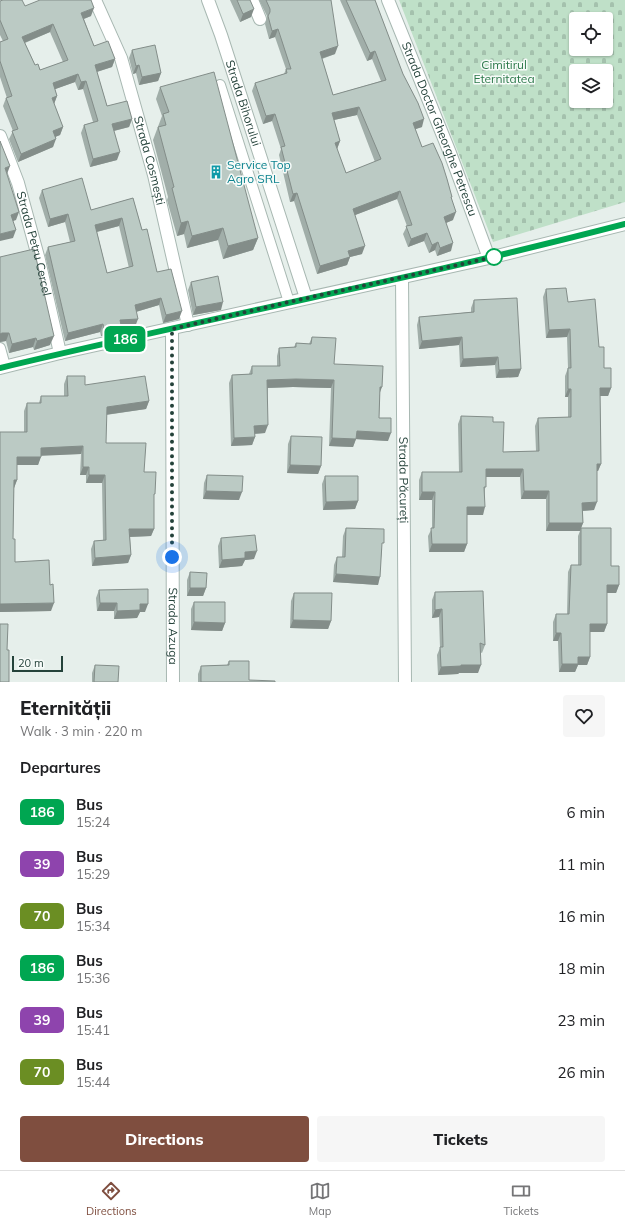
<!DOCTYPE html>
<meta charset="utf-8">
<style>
body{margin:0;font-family:Mulish,sans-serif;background:#f6f6f6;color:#202124;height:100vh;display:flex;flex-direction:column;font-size:15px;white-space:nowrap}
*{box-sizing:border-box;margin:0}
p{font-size:13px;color:#757577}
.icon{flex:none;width:22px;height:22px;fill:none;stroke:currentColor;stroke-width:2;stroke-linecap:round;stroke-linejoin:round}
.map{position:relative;height:682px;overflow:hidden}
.panel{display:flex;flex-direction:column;background:#fff;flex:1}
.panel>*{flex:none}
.badge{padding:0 8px;border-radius:6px;font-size:14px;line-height:26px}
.fabs{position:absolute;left:569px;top:12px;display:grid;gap:8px}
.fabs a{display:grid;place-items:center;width:44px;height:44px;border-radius:4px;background:#fff;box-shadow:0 1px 3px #0004;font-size:20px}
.scale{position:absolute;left:12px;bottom:10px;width:51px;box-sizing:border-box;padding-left:4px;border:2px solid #24423a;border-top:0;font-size:11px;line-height:14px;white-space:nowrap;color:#24423a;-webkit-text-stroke:3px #f7fbf9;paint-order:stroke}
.you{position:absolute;width:20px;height:20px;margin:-10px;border:3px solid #fff;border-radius:50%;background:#1a73e8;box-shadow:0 0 0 6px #1a73e833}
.map>.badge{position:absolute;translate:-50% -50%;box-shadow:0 0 0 2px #fff}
h2{padding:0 20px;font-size:15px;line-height:36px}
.round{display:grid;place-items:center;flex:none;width:42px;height:42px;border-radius:4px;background:#f6f6f6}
.summary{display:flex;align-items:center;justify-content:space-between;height:68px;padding:0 20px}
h1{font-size:19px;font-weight:800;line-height:30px}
.primary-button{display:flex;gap:8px;margin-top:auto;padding:8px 20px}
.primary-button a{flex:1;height:46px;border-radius:4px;background:#7f4e3f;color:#fff;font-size:16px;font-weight:800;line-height:46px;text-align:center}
.primary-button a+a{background:#f6f6f6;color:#202124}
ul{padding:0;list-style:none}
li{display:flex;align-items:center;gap:12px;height:52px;padding:0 20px}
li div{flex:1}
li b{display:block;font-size:15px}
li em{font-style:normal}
li .badge{min-width:44px;font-weight:700;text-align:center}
.tabs{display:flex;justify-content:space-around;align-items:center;height:56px;border-top:1px solid #e0e0e0;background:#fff;font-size:11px;color:#757577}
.tabs a{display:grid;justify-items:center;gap:2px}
.tabs .current{color:#7f4e3f}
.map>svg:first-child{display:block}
</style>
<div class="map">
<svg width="625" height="682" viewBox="0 0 625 682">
<defs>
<pattern id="cemetery-stones" width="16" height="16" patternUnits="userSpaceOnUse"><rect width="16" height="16" fill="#bfe0c8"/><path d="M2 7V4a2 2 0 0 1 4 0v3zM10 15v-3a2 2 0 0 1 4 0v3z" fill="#a4c1ad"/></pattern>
</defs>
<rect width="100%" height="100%" fill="#e6efeb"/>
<!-- cemetery -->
<path fill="url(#cemetery-stones)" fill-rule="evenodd" d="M399 0H625V202L493 242ZM576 19H606V49H576ZM576 71H606V101H576Z"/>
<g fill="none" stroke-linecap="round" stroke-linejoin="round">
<!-- service casing -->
<g stroke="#a8b8b2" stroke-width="12">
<g id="service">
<polyline points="220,85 289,302"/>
<polyline points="0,348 5,366"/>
</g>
</g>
<!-- minor casing -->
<g stroke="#a8b8b2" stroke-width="14">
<g id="minor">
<path id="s1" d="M95 0 121 58 154 175 188 325"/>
<path id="s2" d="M208 0 221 35 306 298"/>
<polyline points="252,0 260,19"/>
<path id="s3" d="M388 0 450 153 489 258"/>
<path id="s4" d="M0 136 18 183 39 260 60 353"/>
<path id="s5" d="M402 278 405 682"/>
<path id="s6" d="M172 329 173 682"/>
</g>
</g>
<!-- tertiary casing -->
<g stroke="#a8b8b2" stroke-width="14">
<polyline id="tertiary" points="0,368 60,353 489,258 625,224"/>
</g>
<!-- service -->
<use href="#service" stroke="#fff" stroke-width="10"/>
<!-- minor -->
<use href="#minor" stroke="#fff" stroke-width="12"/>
<!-- tertiary -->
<use href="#tertiary" stroke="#fff" stroke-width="12"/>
</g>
<!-- wall -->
<g fill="#a1aea9" fill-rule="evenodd">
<polygon points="230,0 250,0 251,17 240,22"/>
<path d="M259 0H331L335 54 322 59 333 95 381 81 372 59 367 61 340 0H375L422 127 415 129 422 147 451 199 453 220 446 223 451 251 437 256 435 250 429 253 424 241 408 247 403 234 407 226 397 199 355 215 362 254 350 257 347 265 317 274 294 201 290 202 279 155 281 149 272 121 263 124 252 91 255 83 284 74 286 69 275 37 269 39 265 24 267 18V16ZM357 115 375 162 346 173 337 149 340 141 334 120Z"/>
<path d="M0 1 25 6 91 16 84 19 94 46 115 59 112 67 97 72 107 106 132 119 129 127 114 131 117 160 90 167 81 133 84 125 93 122 83 89 78 90 75 82 55 89 57 96 54 104 63 127 60 135 55 137 53 147 18 162 9 139 13 131 3 106 6 98H7L0 77V42L3 41 0 35ZM50 32 63 62 40 70 35 65 25 43Z"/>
<polygon points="132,50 161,73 158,81 139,85 136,73 133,74 129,58"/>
<polygon points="160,87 258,238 253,250 223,259 218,240 187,248 184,234 177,236 167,200 168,197 153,140 162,116 156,99"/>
<path d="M42 190 91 210 133 198 142 230 157 272 179 319 163 323 159 305 136 312 135 327 119 328 118 333 101 336 100 332 65 341 45 255 48 247 70 242 65 222 48 227 39 198ZM119 226 129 268 107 273 97 232Z"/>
<polygon points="0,257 50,345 34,350 33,347 9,353 6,341 0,342"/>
<polygon points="191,282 221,310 193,315 188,290"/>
<polygon points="546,289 568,302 599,347 604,368 611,388 608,396 600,396 601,464 598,471 597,471 594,510 583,511 583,523 581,528 611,566 619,585 616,593 607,593 607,624 604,632 590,632 590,657 587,665 578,665 575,672 559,672 558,641 553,641 553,622 556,614 567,614 568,572 571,565 578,565 578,536 580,531 546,531 546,499 521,499 520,477 486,477 483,515 467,515 467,544 464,552 429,552 428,536 432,528 432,500 419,500 419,480 422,472 459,472 458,424 461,416 493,422 503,452 536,451 535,426 538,418 568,417 568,397 565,397 565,376 568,368 567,337 546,338 543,297"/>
<polygon points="474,300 521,369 518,377 496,378 495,365 460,367 459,345 419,349 417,325 419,317 471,312 471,308"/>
<polygon points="312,337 334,364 380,395 379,418 388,441 356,439 353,447 329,446 331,388 293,387 268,388 265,433 255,434 255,437 252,445 231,446 229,383 232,375 249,374 252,366 277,366 277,356 279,348 294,347 296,343 309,344"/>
<polygon points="67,376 85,385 149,401 146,409 106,415 106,443 144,472 154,498 154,529 151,536 130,537 131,555 128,563 92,566 91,549 94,541 103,540 102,483 86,483 86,475 80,475 81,454 41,455 38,465 17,465 17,480 14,488 13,539 15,562 51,611 0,612 0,432 24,432 24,411 27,403 39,403 41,396 64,396 64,384"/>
<polygon points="291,436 321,466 318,474 287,473 288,444"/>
<polygon points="207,475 239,500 203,499 204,483"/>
<polygon points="325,476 358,501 355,509 323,510 322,484"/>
<polygon points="346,528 382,549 378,585 333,582 334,565 337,557 342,557 343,536"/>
<polygon points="221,538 254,559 245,560 242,566 219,568 218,546"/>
<polygon points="190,572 206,588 203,596 187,596 187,580"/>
<polygon points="99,590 145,612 140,612 137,618 114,619 114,611 97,611 96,598"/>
<polygon points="435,592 485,645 482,653 480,652 478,673 459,673 458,674 438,675 437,655 440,648 439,617 432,618 432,600"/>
<polygon points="294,593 331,621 328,629 290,628 291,601"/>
<polygon points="194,602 225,623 222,631 191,630 191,609"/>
<polygon points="229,661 249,680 275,682 198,682 198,674 201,666 227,665"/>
<polygon points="95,665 118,682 92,682 92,673"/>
</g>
<!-- shaded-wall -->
<g fill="#838d89">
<polygon points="94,8 91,16 78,21 81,13"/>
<polygon points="254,9 251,17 240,22 243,14"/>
<polygon points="53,24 50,32 19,45 22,37"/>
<polygon points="278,29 275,37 269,39 272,31"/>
<polygon points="338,46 335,54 317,60 320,52"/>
<polygon points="375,51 372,59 367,61 370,53"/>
<polygon points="115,59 112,67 93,73 95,65"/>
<polygon points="139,65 136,73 133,74 136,66"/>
<polygon points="161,73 158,81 139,85 142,77"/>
<polygon points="78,74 75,82 50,91 53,83"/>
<polygon points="86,81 83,89 78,90 81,82"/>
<polygon points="57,96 54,104 52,98"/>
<polygon points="359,107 357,115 329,121 332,113"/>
<polygon points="275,114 272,121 263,124 266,116"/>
<polygon points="132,119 129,127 109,132 112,124"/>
<polygon points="424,119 422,127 410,131 413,123"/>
<polygon points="63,127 60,135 50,139 53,131"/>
<polygon points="56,139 53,147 18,162 21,154"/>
<polygon points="340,141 337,149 332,151 335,143"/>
<polygon points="120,152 117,160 90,167 93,159"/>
<polygon points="10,166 7,174 5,168"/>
<polygon points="400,191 397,199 350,217 353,209"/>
<polygon points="297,193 294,201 290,202 293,194"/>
<polygon points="19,212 16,220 8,223 11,215"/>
<polygon points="456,212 453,220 441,225 444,217"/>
<polygon points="68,214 65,222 48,227 50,219"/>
<polygon points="122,218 119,226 92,233 95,225"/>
<polygon points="188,221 184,234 177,236 181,223"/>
<polygon points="223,228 218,240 187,248 192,236"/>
<polygon points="16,230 13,238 0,241 0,234"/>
<polygon points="427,233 424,241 408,247 411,239"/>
<polygon points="258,238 253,250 223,259 228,246"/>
<polygon points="438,242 435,250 429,253 432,245"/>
<polygon points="453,243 451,251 437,256 440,248"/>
<polygon points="365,246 362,254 350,257 347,265 317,274 320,266 348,251"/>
<polygon points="161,298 159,305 132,313 135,305"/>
<polygon points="223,302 221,310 193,315 196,307"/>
<polygon points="182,311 179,319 163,323 166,315"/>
<polygon points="138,319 135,327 119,328 118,333 101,336 104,328 120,320"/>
<polygon points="103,324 100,332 65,341 68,333"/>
<polygon points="570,329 567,337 546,338 549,330"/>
<polygon points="2,333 9,333 6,341 0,342 0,334"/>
<polygon points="54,336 50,345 34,350 37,341"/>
<polygon points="462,337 459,345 419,349 422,341"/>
<polygon points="36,338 33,347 9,353 12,344"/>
<polygon points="498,357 495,365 460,367 463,359"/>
<polygon points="521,369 518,377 496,378 499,370"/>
<polygon points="296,379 334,380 331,388 293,387 265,388 267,380"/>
<polygon points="380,387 382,387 379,395"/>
<polygon points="600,388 611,388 608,396 597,396"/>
<polygon points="568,389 571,389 568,397 565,397"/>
<polygon points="149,401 146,409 104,415 107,407"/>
<polygon points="268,425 265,433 252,434 254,426"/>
<polygon points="357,431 391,433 388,441 354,439"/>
<polygon points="255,437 252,445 231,446 234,438"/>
<polygon points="332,438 356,439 353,447 329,446"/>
<polygon points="83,446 81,454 38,456 41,448"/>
<polygon points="17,457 41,457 38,465 14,465"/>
<polygon points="597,464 601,464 598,471 594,471"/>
<polygon points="290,465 321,466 318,474 287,473"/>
<polygon points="83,467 89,467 86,475 80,475"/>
<polygon points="486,469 523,469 520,477 483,477"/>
<polygon points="89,475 105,475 102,483 86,483"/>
<polygon points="14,480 17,480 14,488 11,488"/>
<polygon points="206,491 242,492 239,500 203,499"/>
<polygon points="524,491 549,491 546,499 521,499"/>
<polygon points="422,492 435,492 432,500 419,500"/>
<polygon points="358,501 355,509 323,510 326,502"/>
<polygon points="597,502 594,510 580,511 582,503"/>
<polygon points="467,507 485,507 483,515 464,515"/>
<polygon points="549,523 583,523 580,531 546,531"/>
<polygon points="129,529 154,529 151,536 127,537"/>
<polygon points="432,544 467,544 464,552 429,552"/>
<polygon points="257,551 254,559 245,560 242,566 219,568 222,560 245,552"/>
<polygon points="131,555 128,563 92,566 95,558"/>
<polygon points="336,574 380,577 378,585 333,582"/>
<polygon points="607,585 619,585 616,593 604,593"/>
<polygon points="190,588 206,588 203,596 187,596"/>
<polygon points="54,603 51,611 0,612 0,604"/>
<polygon points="100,603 117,603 114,611 97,611"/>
<polygon points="140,604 148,604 145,612 140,612 137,618 114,619 117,611"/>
<polygon points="442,609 439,617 432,618 435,610"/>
<polygon points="293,620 331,621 328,629 290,628"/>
<polygon points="194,622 225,623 222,631 191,630"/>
<polygon points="590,624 607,624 604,632 587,632"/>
<polygon points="556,633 561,633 558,641 553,641"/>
<polygon points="578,657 590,657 587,665 578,665 575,672 559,672 562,664"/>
<polygon points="461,665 481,665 478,673 459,673 458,674 438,675 441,667"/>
</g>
<!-- building -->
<g fill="#bbcac4" stroke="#838d89" fill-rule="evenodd">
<path d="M3 0H22L25 6 40 0H91L94 8 81 13 94 46 108 41 115 59 95 65 107 106 127 101 132 119 112 124 120 152 93 159 84 125 98 121 86 81 81 82 78 74 53 83 57 96 52 98 63 127 53 131 56 139 21 154 12 131 18 129 6 98 12 96 0 61V42L8 39 0 20V1ZM53 24 68 60 40 70 38 64 35 65 22 37Z"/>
<polygon points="237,0 250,0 254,9 243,14"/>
<path d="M266 0H331L338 46 320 52 333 95 386 80 375 51 370 53 346 0H375L403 74 418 103 424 119 413 123 422 147 433 143 442 163 447 179 452 197H451L456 212 444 217 453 243 440 248 438 242 432 245 427 233 411 239 406 226 412 225 400 191 353 209 365 246 348 251 350 257 320 266 297 193 293 194 281 147 285 146 275 114 266 116 255 83 287 73 286 69H291L278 29 272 31 268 16 270 12V9ZM359 107 381 159 346 173 335 143 340 141 332 113Z"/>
<polygon points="155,45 161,73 142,77 139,65 136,66 132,50"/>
<polygon points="214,72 258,238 228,246 223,228 192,236 188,221 181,223 172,188 174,187 158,127 166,125 163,114 169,112 160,87"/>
<polygon points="0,141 10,166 5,168 19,212 11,215 16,230 0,234"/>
<path d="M82 178 91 210 133 198 142 230 147 229 157 272 171 269 182 311 166 315 161 298 135 305 138 319 120 320 121 325 104 328 103 324 68 333 48 247 75 241 68 214 50 219 42 190ZM122 218 133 266 107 273 95 225Z"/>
<polygon points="34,249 54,336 37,341 36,338 12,344 9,333 2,333 0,334 0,257"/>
<polygon points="218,276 223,302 196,307 191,282"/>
<polygon points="566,288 568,302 595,299 599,347 604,347 604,368 611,368 611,388 600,388 601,464 597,464 597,502 582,503 583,523 549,523 549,491 524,491 523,469 486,469 486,487 484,487 485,507 467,507 467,544 432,544 431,528 434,528 435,492 422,492 422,472 462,472 461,416 493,417 493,422 504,422 503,452 539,451 538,418 571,417 571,389 568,389 568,368 571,368 570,329 549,330 546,289"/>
<polygon points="517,298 521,369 499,370 498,357 463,359 462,337 422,341 419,317 474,312 474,300"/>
<polygon points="312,337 336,338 334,364 383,366 382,387 380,387 379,418 391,418 391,433 357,431 356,439 332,438 334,380 296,379 267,380 268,425 254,426 255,437 234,438 232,375 252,374 252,366 280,366 279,348 296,347 296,343 311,344"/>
<polygon points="67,376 85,376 85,385 145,376 149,401 107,407 106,443 146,443 144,472 156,472 155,494 154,494 154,529 129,529 131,555 95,558 94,541 106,540 105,475 89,475 89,467 83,467 83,446 41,448 41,457 17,457 17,480 14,480 13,539 15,539 15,562 49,560 50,585 53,584 54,603 0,604 0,432 27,432 27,403 41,403 41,396 68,396"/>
<polygon points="291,436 322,437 321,466 290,465"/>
<polygon points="207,475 243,476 242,492 206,491"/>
<polygon points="325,476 358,476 358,501 326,502"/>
<polygon points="346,528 384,529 384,543 382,543 380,577 336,574 337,557 345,557"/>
<polygon points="581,528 611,528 611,566 619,566 619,585 607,585 607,624 590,624 590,657 578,657 578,664 562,664 561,633 556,633 556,614 569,614 571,565 581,565"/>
<polygon points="255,535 257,551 245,552 245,558 222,560 221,538"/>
<polygon points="190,572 207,573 206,588 190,588"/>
<polygon points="148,589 148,604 140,604 140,610 117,611 117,603 100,603 99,590"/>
<polygon points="483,591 485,645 480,643 481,665 461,665 461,666 441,667 440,647 443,647 442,609 435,610 435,592"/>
<polygon points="294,593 332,593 331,621 293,620"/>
<polygon points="194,602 225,602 225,623 194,622"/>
<polygon points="0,624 8,624 7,650 9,650 9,682 0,682"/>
<polygon points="229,661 249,661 249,680 275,681 275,682 201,682 201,666 229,665"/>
<polygon points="95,665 119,666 118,682 94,682"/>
</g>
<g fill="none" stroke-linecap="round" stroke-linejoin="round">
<!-- line casing -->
<g stroke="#fff" stroke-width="9">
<path id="line" d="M0 368C208 318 418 278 625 224"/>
</g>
<!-- line -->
<use href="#line" stroke="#00a651" stroke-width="6"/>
<!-- walk -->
<polyline stroke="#24423a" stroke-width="4" stroke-dasharray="0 7.2" points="172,557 172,329 298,300 494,257"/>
</g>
<!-- icons -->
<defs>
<g id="building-bare" transform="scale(1.08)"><path d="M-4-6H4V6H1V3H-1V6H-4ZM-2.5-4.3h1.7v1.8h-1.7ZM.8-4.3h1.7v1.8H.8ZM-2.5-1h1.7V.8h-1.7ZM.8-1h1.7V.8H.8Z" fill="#0f9aa8" stroke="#f7fbf9" stroke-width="2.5" paint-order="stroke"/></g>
</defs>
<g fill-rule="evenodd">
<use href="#building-bare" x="216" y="172"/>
</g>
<!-- markers -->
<circle fill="#fff" stroke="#00a651" stroke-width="2" cx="494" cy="257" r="8"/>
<g text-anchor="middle" stroke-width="3" stroke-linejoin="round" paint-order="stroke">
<!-- park labels -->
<g font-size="12" fill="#2d7a4b" stroke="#f7fbf9">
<text x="504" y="69">Cimitirul<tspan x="504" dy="14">Eternitatea</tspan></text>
</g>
<!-- street labels -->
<g font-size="12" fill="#24423a" stroke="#f7fbf9">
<text dy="4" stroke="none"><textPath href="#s2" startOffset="109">Strada Bihorului</textPath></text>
<text dy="4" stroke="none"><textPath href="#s3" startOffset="139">Strada Doctor Gheorghe Petrescu</textPath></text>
<text dy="4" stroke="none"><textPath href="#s1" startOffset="170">Strada Cosmești</textPath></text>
<text dy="4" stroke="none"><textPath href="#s4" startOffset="113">Strada Petru Cercel</textPath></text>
<text dy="4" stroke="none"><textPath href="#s5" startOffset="202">Strada Păcureți</textPath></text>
<text dy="4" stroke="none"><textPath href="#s6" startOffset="297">Strada Azuga</textPath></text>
</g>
<!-- culture labels -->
<g font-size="12" fill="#0d838f" stroke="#f7fbf9" text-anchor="start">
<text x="227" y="169">Service Top<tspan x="227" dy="14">Agro SRL</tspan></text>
</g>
</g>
</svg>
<div class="fabs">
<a><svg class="icon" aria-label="locate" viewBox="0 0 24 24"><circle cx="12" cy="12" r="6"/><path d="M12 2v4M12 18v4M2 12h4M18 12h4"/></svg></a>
<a><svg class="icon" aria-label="layers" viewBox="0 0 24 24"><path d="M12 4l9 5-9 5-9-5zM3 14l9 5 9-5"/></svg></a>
</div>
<div class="scale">20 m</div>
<div class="you" style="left:172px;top:557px"></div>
<b class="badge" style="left:125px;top:339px;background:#00a651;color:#fff">186</b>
</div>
<section class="panel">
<div class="summary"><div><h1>Eternității</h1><p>Walk · 3 min · 220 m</p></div><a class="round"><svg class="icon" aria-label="heart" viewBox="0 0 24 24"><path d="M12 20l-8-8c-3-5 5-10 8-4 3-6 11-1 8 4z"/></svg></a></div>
<h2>Departures</h2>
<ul>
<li><span class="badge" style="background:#00a651;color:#fff">186</span><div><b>Bus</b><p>15:24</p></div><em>6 min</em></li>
<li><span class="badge" style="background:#8e44ad;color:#fff">39</span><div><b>Bus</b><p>15:29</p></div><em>11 min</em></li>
<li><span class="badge" style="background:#6b8e23;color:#fff">70</span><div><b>Bus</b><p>15:34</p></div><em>16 min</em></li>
<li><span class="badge" style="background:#00a651;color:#fff">186</span><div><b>Bus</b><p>15:36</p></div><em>18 min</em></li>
<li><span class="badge" style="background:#8e44ad;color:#fff">39</span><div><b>Bus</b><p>15:41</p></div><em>23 min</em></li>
<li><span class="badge" style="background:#6b8e23;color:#fff">70</span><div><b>Bus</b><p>15:44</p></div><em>26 min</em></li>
</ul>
<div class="primary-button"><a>Directions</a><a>Tickets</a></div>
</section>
<nav class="tabs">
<a class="current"><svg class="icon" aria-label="directions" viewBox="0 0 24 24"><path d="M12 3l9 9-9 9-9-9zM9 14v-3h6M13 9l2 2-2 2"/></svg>Directions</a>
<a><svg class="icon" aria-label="map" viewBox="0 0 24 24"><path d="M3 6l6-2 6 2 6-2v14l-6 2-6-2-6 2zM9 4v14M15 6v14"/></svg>Map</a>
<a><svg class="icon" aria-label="tickets" viewBox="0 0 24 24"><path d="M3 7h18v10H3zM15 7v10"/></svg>Tickets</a>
</nav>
